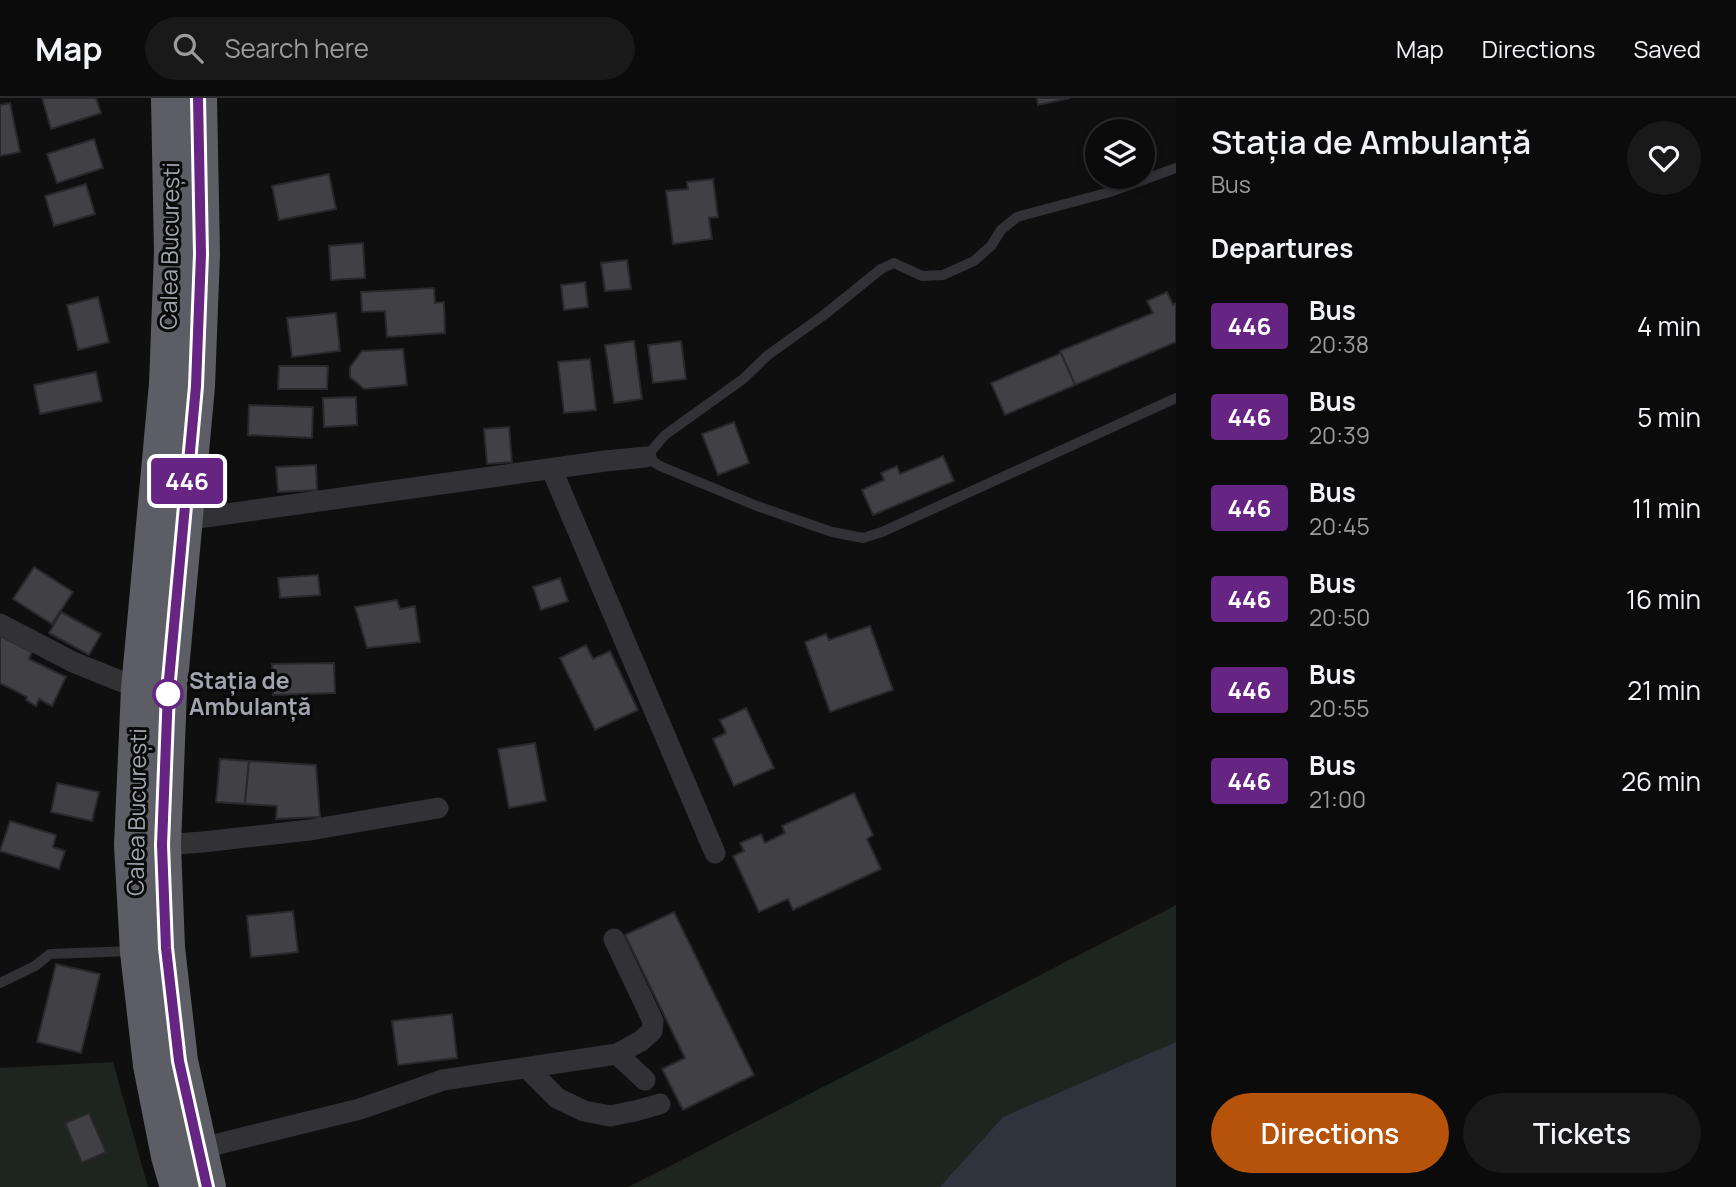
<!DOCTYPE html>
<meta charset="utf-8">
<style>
body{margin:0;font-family:Manrope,sans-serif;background:#19191a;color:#f1f3f6;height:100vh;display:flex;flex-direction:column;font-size:26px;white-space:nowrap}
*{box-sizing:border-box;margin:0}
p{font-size:23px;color:#9a9b9d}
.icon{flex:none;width:38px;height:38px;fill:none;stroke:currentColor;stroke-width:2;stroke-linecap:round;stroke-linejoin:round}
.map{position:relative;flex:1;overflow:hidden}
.panel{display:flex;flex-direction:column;background:#0b0b0c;width:560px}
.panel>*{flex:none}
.badge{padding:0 14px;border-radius:5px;font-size:24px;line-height:46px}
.buttons{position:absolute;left:1085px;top:21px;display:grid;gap:14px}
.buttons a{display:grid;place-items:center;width:70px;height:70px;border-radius:50%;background:#0b0b0c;box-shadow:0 4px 10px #0003,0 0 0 2px #2b2b2d;font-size:35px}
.map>.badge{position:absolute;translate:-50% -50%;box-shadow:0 0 0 4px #fff}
h2{padding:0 35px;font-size:26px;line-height:63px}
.round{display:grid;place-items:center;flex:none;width:74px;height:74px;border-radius:37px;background:#19191a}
.head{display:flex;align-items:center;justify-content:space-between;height:119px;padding:0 35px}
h1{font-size:33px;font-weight:600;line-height:52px}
.primary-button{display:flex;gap:14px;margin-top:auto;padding:14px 35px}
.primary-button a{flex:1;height:80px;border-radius:42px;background:#b45309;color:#fff;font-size:28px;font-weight:600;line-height:80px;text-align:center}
.primary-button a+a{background:#19191a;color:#f1f3f6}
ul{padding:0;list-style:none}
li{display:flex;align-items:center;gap:21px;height:91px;padding:0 35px}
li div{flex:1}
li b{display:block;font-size:26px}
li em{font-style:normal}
li .badge{min-width:77px;font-weight:700;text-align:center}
header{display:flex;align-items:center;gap:42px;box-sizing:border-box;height:98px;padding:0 35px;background:#0b0b0c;border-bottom:2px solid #2b2b2d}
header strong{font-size:33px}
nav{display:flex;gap:38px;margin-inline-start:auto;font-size:24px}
.search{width:490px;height:63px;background:#19191a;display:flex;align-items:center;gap:18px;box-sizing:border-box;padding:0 24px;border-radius:38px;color:#9a9b9d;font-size:26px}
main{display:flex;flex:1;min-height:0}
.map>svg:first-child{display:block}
</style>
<header>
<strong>Map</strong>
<div class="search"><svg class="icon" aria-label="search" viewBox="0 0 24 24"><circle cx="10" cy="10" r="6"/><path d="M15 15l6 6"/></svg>Search here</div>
<nav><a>Map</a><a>Directions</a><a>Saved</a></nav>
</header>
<main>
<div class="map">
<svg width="1176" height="1089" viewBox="0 0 1176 1089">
<rect width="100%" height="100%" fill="#0f0f10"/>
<!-- green -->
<g fill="#1e241f">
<polygon points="1176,807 1176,1089 628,1089 676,1065"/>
<polygon points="113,964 148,1089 0,1089 0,970"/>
</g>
<!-- water -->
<polygon fill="#2e343b" points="1176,944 1176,1089 940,1089 1003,1019"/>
<!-- building -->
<g fill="#414145" stroke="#29292c" stroke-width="2">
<polygon points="42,0 96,0 101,15 51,31"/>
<polygon points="1037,0 1070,0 1038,7"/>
<polygon points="10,5 20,54 0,58 0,7"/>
<polygon points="94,41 103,70 57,85 47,56"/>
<polygon points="329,76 336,111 279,122 272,88"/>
<polygon points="713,81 718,119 709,120 712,141 673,146 666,93 688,91 687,84"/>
<polygon points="86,86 95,116 54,128 45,98"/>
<polygon points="363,145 365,180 331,182 329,148"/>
<polygon points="627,162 631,191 605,193 601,165"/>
<polygon points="585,184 588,209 564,212 561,187"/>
<polygon points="434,190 435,205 444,204 445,235 387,239 385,213 362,214 361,194"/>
<polygon points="1167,194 1173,207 1176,205 1176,244 1075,287 1060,253 1153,215 1147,203"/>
<polygon points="98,199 109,244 78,252 67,207"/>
<polygon points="336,215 340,253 292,259 287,220"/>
<polygon points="634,243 642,301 614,305 605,247"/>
<polygon points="681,243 686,281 653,285 648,247"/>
<polygon points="403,251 407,287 364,291 350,279 350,269 362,253"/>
<polygon points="1061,255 1075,287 1005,317 991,285"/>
<polygon points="590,261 596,312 564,315 558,264"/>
<polygon points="279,268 328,268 327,291 278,291"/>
<polygon points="96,274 102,303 40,316 34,287"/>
<polygon points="356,299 357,327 324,329 323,300"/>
<polygon points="249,307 313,309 312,340 248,337"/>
<polygon points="734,324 749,365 718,377 702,336"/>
<polygon points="509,329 512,364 487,366 484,331"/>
<polygon points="943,358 954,383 873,417 862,392 884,382 881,375 897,368 900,376"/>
<polygon points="316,367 317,392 278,394 276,369"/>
<polygon points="34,469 73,494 52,526 13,501"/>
<polygon points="318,477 320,497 280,500 278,480"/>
<polygon points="560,480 568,503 541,512 533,489"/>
<polygon points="397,502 400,511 415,508 420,544 367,550 355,509"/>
<polygon points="61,514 101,536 89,557 49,535"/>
<polygon points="870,528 893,592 830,614 805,544 826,536 829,542"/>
<polygon points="0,538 32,554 29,561 66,579 52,608 39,601 36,608 26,602 27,599 0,585"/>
<polygon points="586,547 593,561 610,553 638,612 595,632 560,560"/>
<polygon points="334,565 335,595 273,597 272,566"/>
<polygon points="746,610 774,670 734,688 713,641 726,635 720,622"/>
<polygon points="535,645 546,703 509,710 498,651"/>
<polygon points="220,661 249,663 245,706 216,704"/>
<polygon points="249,663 316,667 320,719 276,721 277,708 245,706"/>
<polygon points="57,685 99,694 92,723 51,714"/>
<polygon points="854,695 873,737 867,741 881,771 793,812 788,801 759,814 733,758 744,753 740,745 761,736 765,745 785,735 782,728"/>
<polygon points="10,723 56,737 53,749 65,753 59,771 0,753"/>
<polygon points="293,813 298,854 251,859 247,818"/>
<polygon points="674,814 754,977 683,1012 662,971 685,960 625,837"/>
<polygon points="56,866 100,876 81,955 37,944"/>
<polygon points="452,916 457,960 398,967 392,923"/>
<polygon points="89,1015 106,1054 82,1065 65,1025"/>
</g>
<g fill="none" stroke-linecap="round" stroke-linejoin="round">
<!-- path -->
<polyline stroke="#38393d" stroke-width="3.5" stroke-dasharray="3.5 5" stroke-linecap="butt" points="218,394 221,394 223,360 220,360"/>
<!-- lane -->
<g stroke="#323236" stroke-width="10">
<polyline points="1176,70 1110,94 1017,119 1001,132 991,148 974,163 943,177 922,178 894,165 881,171 824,217 768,257 743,281 665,337 646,359 660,368 757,408 832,434 863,440 882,434 1176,300"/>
<polyline points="0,885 35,868 50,856 132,853"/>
</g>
<!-- street -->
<g stroke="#323236" stroke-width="21">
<polyline points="552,372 715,755"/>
<polyline points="184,422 605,363 646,359"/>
<polyline points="0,526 73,564 140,591"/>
<polyline points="162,747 203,744 310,732 438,710"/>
<polyline points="617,956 645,982"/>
<polyline points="527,970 557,1000 584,1013 610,1018 635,1013 660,1006"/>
<polyline points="198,1051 360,1011 443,982 617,956 641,943 652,933 653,923 614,841"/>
</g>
<!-- highway -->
<g stroke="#5d5e65" stroke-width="38">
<polyline points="170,0 173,155 168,286 140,591 133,747 139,854 152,967 170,1058 179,1089"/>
<polyline points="198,0 201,156 196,288 168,593 162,747 166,850 179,963 207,1089"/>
</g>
</g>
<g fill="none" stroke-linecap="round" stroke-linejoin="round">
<!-- line casing -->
<g stroke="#fff" stroke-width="16">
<polyline id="line" points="198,0 201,156 196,288 168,593 162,747 166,850 179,963 207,1089"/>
</g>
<!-- line -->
<use href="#line" stroke="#662483" stroke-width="10"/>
</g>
<!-- markers -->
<circle fill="#fff" stroke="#662483" stroke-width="3.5" cx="168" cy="596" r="14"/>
<g text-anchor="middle" stroke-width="6" stroke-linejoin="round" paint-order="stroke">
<!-- street labels -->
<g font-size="23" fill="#a2a4af" stroke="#0a0a0b">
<text transform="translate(170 148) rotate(-89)" y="8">Calea București</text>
<text transform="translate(137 714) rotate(-89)" y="8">Calea București</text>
</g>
<!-- stop labels -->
<g font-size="23" font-weight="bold" fill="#a2a4af" stroke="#0a0a0b" text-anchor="start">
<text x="189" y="591">Stația de<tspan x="189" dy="26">Ambulanță</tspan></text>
</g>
</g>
</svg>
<div class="buttons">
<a><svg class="icon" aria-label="layers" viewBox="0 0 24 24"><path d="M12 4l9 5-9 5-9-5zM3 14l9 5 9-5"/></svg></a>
</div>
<b class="badge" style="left:187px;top:383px;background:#662483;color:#fff">446</b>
</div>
<section class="panel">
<div class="head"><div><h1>Stația de Ambulanță</h1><p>Bus</p></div><a class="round"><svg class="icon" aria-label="heart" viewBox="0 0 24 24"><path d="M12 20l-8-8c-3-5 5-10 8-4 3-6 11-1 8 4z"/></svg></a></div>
<h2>Departures</h2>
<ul>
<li><span class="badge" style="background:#662483;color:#fff">446</span><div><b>Bus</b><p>20:38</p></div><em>4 min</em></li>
<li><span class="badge" style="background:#662483;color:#fff">446</span><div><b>Bus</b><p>20:39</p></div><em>5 min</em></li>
<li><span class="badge" style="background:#662483;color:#fff">446</span><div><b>Bus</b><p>20:45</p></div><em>11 min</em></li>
<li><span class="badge" style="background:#662483;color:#fff">446</span><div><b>Bus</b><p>20:50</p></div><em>16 min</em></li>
<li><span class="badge" style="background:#662483;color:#fff">446</span><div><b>Bus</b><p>20:55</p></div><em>21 min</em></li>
<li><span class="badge" style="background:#662483;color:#fff">446</span><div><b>Bus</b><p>21:00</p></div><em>26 min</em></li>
</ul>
<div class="primary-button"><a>Directions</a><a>Tickets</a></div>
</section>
</main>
